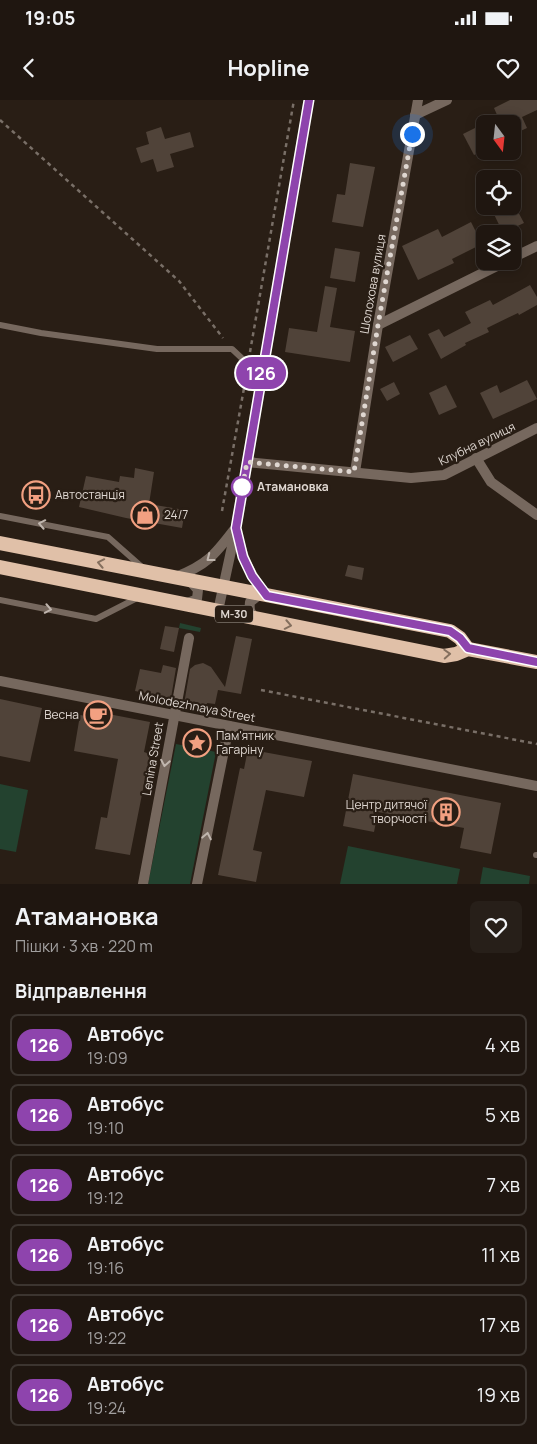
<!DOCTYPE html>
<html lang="uk">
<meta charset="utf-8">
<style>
body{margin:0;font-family:Manrope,sans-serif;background:#271f19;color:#f1f3f6;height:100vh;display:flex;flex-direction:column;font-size:19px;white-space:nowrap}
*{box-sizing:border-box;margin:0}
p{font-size:16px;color:#a19f9f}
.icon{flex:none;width:28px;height:28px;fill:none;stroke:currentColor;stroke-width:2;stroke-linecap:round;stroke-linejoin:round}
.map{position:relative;height:784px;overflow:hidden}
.sheet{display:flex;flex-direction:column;background:#1f1610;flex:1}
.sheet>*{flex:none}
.badge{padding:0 10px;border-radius:16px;font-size:18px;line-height:32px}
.needle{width:32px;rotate:165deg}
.buttons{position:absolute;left:476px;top:15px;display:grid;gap:10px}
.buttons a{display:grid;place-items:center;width:45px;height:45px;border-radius:8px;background:#1f1610;box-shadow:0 2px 12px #0003,0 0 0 1px #3c3530;font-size:25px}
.you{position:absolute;width:25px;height:25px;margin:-12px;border:4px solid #fff;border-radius:50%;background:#1a73e8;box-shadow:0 0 0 8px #1a73e833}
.map>.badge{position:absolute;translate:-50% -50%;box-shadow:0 0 0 2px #fff}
h2{padding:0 15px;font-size:19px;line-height:45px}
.round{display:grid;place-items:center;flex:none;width:52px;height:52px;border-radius:8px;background:#271f19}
.summary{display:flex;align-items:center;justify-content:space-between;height:85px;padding:0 15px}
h1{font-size:24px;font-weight:700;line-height:38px}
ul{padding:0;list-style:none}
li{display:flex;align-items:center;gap:15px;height:62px;margin:0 10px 8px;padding:0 5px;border:2px solid #3c3530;border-radius:8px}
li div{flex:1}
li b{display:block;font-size:19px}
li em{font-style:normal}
li .badge{min-width:55px;font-weight:700;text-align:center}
.status{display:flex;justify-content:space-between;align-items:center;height:35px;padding:0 25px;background:#1f1610;direction:ltr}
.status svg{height:14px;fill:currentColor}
header{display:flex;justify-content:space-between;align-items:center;height:65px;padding:0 15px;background:#1f1610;font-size:22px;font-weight:700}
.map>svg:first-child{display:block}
</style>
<div class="status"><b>19:05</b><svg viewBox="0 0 49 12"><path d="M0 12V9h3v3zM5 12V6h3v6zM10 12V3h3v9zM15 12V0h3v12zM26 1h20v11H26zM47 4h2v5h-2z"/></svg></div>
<header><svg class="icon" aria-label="back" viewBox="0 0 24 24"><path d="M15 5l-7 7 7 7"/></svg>Hopline<svg class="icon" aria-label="heart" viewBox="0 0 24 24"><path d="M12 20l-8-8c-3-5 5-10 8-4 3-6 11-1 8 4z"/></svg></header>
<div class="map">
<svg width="537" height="784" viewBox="0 0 537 784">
<rect width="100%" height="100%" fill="#291e15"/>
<!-- green -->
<g fill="#23422f">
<polygon points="180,523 201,528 200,532 179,528"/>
<polygon points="176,644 216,652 190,784 148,784"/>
<polygon points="0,684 28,690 16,752 0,749"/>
<polygon points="348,746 460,769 457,784 340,784"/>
<polygon points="483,767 530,776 529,784 480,784"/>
</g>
<!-- building -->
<g fill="#504339">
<polygon points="510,0 537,0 537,10 522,17 527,28 512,35 512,24 501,24 494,8"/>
<polygon points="485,23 485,50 474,55 463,34"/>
<polygon points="161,27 165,39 190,32 194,47 170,54 174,67 157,72 153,59 141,63 136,48 149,44 146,32"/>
<polygon points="350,63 375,67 363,127 332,122 337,94 345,95"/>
<polygon points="490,106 515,106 524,123 503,133"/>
<polygon points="471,122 482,144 452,159 454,163 418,180 402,146 438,129 442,137"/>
<polygon points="335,148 360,152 355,182 330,178"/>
<polygon points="530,185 537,197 537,205 519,215 518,213 487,228 489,232 465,243 466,245 441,259 428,234 439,229 444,237 471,223 465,212 490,200 493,205"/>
<polygon points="325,186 337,188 330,227 355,231 350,262 285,252 289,228 317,232"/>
<polygon points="410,235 418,249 393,262 385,247"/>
<polygon points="527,280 537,299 493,319 480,293 497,285 500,293"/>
<polygon points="394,282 400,294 387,301 380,289"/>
<polygon points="446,285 457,307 439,315 429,293"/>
<polygon points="135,368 154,372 149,404 185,410 182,428 126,418 79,407 86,376 119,382 120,376 134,378"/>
<polygon points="348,465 364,468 362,480 345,476"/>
<polygon points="165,526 179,528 174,552 160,549"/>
<polygon points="236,536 252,539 241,594 218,590 215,604 207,603 206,608 184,604 190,569 195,565 203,563 211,567 225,587"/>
<polygon points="163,565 176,568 171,598 135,591 140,569 161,573"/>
<polygon points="0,599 42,608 30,662 0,656"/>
<polygon points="98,612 150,622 144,652 150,654 130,755 95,749 101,717 107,718 118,659 74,651 80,615 97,618"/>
<polygon points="248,649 312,661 304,697 266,690 253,750 262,752 256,782 218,775 240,668 244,669"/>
<polygon points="353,674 501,703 491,754 460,748 464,728 378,712 374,732 343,726"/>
</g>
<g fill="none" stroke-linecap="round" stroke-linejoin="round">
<!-- path -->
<g stroke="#796f67" stroke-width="2.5" stroke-dasharray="4 4" stroke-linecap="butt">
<polyline points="0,20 179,181 223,238"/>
<polyline points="250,252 294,0"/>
<polyline points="222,411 246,277"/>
<polyline points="261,590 537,644"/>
</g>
<!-- service -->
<g stroke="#76685e" stroke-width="6">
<polyline points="0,225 41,233 157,249 232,249 248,264 260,279"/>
<polyline points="0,416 108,437 142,467"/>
<polyline points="0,500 96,519 139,497"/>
<polyline points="536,755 537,755"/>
</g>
<!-- minor -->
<g stroke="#76685e" stroke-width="10">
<polyline points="415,15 447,0"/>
<polyline points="512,158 537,146"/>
<polyline points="378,225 507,161"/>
<polyline points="476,358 491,382 537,415"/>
<polyline points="247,362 411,378 444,375 537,328"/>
<polyline points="355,372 378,225 418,0"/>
<polyline points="0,581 537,686"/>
<polyline points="143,784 189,538"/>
<polyline points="197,784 229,626"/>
</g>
<!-- tertiary -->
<g stroke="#76685e" stroke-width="10">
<path d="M236 431C244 461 248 471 267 496"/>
<path d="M176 477C206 465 214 456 233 431"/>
<polyline points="185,504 197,499 198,490 189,480"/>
<polyline points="218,511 236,428 309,0"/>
<path d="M256 518C250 513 249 510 250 502L260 494"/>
</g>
<!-- trunk -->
<g stroke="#e0c0a8" stroke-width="14">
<polyline points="0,443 450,531 460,538 468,549"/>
<polyline points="0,467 444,556 456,554 468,549 537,562"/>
</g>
</g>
<!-- one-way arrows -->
<defs><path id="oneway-chevron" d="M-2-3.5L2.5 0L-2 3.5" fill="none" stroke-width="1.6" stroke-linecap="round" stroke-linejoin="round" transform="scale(1.25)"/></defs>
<g stroke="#c0b6ae">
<use href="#oneway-chevron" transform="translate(42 424) rotate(-169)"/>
<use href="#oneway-chevron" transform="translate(210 458) rotate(142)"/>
<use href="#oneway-chevron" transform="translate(48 509) rotate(11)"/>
<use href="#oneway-chevron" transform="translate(165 663) rotate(100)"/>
<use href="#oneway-chevron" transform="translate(207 736) rotate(-79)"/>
</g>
<g stroke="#846f5e">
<use href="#oneway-chevron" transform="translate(101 463) rotate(-169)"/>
<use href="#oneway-chevron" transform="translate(288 525) rotate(11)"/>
<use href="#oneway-chevron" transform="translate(447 554) rotate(-3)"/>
</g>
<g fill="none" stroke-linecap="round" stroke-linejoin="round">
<!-- line casing -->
<g stroke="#fff" stroke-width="11">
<polyline id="line" points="309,0 236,428 243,457 252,476 267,496 450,531 460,538 468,548 537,562"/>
</g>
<!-- line -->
<use href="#line" stroke="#8e44ad" stroke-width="8"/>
<!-- walk -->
<polyline stroke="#dfd7d1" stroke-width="5" stroke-dasharray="0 9" points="242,387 241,395 247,362 354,372 378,225 412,34"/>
</g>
<!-- icons -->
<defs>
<g id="bus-ring" transform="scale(1.4375)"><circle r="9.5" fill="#291e15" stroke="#f2a081" stroke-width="1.5"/><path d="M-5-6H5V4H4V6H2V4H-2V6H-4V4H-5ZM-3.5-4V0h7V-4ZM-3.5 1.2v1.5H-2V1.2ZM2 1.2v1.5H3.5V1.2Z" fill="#f2a081"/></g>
<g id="shop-ring" transform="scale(1.4375)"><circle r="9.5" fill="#291e15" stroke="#f2a081" stroke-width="1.5"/><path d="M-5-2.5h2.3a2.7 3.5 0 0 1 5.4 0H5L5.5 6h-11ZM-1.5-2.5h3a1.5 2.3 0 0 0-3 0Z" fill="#f2a081"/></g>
<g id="cafe-ring" transform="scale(1.4375)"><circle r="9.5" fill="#291e15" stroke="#f2a081" stroke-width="1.5"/><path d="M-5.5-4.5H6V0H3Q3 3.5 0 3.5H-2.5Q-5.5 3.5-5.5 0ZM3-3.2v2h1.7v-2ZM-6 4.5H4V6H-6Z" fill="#f2a081"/></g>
<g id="sight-ring" transform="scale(1.4375)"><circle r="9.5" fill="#291e15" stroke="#f2a081" stroke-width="1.5"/><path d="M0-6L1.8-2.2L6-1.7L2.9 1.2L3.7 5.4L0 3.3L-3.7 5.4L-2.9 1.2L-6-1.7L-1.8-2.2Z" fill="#f2a081"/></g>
<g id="building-ring" transform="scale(1.4375)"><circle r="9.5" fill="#291e15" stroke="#f2a081" stroke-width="1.5"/><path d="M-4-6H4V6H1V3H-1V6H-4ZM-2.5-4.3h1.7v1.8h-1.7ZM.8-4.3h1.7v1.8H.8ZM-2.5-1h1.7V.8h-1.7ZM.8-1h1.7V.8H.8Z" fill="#f2a081"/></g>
</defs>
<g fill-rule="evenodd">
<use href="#bus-ring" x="36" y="395"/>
<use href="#shop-ring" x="145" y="415"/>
<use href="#cafe-ring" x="98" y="615"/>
<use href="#sight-ring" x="197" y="643"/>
<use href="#building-ring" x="446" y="712"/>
</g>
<!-- markers -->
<circle fill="#fff" stroke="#8e44ad" stroke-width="2.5" cx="242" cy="387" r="10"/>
<g text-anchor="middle" stroke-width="4.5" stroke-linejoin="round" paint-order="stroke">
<!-- shield labels -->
<rect fill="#291e15" stroke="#a8a099" stroke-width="1" x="215" y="505.5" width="38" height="17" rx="4"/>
<g font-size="11" font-weight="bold" fill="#dfd7d1">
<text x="234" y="518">М-30</text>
</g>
<!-- street labels -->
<g font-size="12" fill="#dfd7d1" stroke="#291e15">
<text transform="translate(373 184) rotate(-80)" y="4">Шолохова вулиця</text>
<text transform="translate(477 344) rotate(-26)" y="4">Клубна вулиця</text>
<text transform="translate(197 607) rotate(11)" y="4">Molodezhnaya Street</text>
<text transform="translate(153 659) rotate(-80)" y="4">Lenina Street</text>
</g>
<!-- stop labels -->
<g font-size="12" font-weight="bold" fill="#dfd7d1" stroke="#291e15" text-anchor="start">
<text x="257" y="391">Атамановка</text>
</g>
<!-- poi labels -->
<g font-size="12" fill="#dfd7d1" stroke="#291e15" text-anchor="start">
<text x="55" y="399">Автостанція</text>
<text x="164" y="419">24/7</text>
<text x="79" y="619" text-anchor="end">Весна</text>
<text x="216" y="640">Пам'ятник<tspan x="216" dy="14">Гагаріну</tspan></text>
<text x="427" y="709" text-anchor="end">Центр дитячої<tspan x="427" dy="14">творчості</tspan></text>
</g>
</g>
</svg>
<div class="buttons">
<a><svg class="needle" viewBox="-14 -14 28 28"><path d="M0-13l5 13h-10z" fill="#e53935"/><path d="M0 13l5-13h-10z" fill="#a19f9f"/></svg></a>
<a><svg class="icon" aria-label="locate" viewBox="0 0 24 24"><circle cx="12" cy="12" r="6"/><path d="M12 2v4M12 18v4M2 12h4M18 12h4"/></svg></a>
<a><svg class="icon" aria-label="layers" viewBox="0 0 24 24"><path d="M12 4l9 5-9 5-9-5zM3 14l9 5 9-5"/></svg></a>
</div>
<div class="you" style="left:412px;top:34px"></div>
<b class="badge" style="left:261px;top:273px;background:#8e44ad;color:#fff">126</b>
</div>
<section class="sheet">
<div class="summary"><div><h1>Атамановка</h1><p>Пішки · 3 хв · 220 m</p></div><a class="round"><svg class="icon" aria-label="heart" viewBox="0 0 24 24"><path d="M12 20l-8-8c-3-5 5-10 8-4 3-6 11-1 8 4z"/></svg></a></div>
<h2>Відправлення</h2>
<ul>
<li><span class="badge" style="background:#8e44ad;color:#fff">126</span><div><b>Автобус</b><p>19:09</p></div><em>4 хв</em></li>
<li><span class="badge" style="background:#8e44ad;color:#fff">126</span><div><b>Автобус</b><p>19:10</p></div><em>5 хв</em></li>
<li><span class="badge" style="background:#8e44ad;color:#fff">126</span><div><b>Автобус</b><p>19:12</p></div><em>7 хв</em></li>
<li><span class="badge" style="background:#8e44ad;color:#fff">126</span><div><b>Автобус</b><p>19:16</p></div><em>11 хв</em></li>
<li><span class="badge" style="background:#8e44ad;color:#fff">126</span><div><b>Автобус</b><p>19:22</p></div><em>17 хв</em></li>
<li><span class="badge" style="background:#8e44ad;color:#fff">126</span><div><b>Автобус</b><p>19:24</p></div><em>19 хв</em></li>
</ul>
</section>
